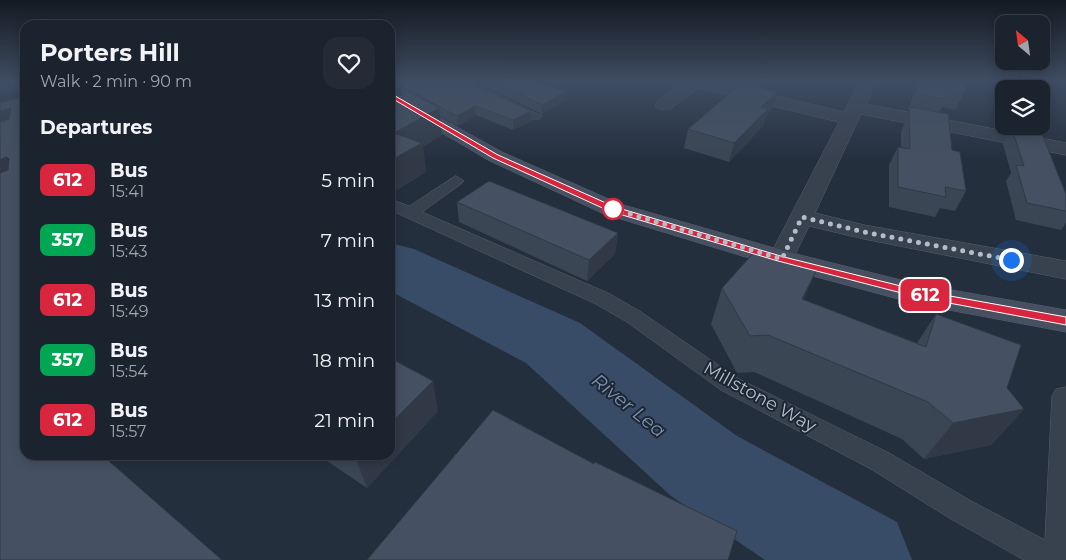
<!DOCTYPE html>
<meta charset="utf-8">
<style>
body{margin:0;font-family:Montserrat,sans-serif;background:#242b36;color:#f1f3f6;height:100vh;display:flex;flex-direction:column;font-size:19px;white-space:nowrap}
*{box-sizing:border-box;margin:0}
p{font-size:16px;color:#a0a4aa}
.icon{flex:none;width:28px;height:28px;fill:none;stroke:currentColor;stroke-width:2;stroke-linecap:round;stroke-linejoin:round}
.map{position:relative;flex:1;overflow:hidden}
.sheet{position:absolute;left:20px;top:20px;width:375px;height:440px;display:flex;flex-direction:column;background:#1b232e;border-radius:15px;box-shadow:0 2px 12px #0003,0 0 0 1px #39404a}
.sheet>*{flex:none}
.badge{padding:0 10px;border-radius:8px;font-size:18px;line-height:32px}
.needle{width:32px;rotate:331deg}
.tools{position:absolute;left:995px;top:15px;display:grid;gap:10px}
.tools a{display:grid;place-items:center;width:55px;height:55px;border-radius:10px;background:#1b232e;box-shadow:0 2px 12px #0003,0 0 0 1px #39404a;font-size:25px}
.you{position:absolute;width:25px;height:25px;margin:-12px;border:4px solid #fff;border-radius:50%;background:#1a73e8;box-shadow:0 0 0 8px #1a73e833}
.map>.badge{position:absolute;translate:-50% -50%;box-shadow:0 0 0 2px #fff}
h2{padding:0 20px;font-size:19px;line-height:45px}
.round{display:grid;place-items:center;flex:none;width:52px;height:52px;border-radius:15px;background:#242b36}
.summary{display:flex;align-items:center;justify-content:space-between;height:85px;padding:0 20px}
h1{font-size:24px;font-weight:700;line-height:38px}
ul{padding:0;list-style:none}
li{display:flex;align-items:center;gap:15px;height:60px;padding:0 20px}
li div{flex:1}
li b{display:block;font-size:19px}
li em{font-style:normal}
li .badge{min-width:55px;font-weight:700;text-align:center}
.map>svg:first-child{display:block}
</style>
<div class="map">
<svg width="1066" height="560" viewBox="0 0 1066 560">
<rect width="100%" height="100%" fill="#242f3e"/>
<!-- green -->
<polygon fill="#263c3f" points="0,81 25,81 25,88 0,94"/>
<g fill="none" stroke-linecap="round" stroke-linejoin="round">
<!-- river -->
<polygon fill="#394c67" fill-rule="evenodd" points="390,243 414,249 580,323 737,436 897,522 912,560 765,560 671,496 526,363 390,291"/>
<!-- lane casing -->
<g stroke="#565f6c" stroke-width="1">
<g id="lane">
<polygon points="463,81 478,81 475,84 542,116 540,119 532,119 462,86 460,84"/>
<polygon points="456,176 464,181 461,184 422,212 610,294 641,312 737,378 889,453 971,501 1045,540 1052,396 1056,389 1066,387 1066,560 1024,560 951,519 871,469 721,390 627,322 596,304 390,210 390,199 409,206"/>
</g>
</g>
<!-- street casing -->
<g stroke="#565f6c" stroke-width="1">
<polygon id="street" points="685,81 713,81 844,112 860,81 876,81 866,104 1066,143 1066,155 861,114 815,213 864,225 1066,261 1066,279 864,239 809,226 790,265 781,267 772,265 768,259 839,122 698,88 670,109 658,109 655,105 658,101"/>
</g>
<!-- secondary casing -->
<g stroke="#565f6c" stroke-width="1">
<polygon id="secondary" points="390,90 502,152 620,204 788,252 917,284 1066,310 1066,332 917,304 772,265 604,214 488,160 390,102"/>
</g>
<!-- lane -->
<use href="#lane" fill="#38414e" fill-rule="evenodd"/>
<!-- street -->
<use href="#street" fill="#38414e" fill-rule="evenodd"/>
<!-- secondary -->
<use href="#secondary" fill="#465061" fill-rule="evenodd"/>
</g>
<!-- wall -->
<g fill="#3b4654">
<polygon points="390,81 399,96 402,95 401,86 531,111 531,121 513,130 476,115 458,126 440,116 442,135 423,147 426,172 392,193 390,192"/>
<polygon points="479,81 531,81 566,91 566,100 542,114 480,84"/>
<polygon points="918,81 966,81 964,93 955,110 942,107 939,112 966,191 955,211 940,208 935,217 889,207 889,165 898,147 901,147 901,132 910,111 908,110"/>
<polygon points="1004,103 1004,126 1030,126 1027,132 1066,194 1066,223 1061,230 1016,220 1006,181 1011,173 1003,144 1011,130 998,128 995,118"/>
<polygon points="772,109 766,116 763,126 729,162 684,148 688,129"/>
<polygon points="457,202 618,233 615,254 587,281 459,222"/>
<polygon points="722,288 804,300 917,343 936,314 1007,388 1024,409 991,445 924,459 902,439 754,372 737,373 711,324"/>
<polygon points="438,411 367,488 318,455 390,455"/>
</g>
<!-- shaded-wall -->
<g fill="#303945">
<polygon points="397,85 401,111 390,115 390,87"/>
<polygon points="566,91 566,100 542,114 542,105"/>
<polygon points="777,92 772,109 766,116 763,126 729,162 734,143 761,107"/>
<polygon points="475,106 476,115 458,126 457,116"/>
<polygon points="11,108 25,132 0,140 0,111"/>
<polygon points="439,108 442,135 423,147 426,172 392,193 390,184 390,161 394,133"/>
<polygon points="531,111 531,121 513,130 513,120"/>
<polygon points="6,157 24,184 0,193 0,160"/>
<polygon points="618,233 615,254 587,281 589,260"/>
<polygon points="816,271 801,307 802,299"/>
<polygon points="433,381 438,411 367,488 356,459 360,455 390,455 390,424"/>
<polygon points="1024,409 991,445 924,459 953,423"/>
</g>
<!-- building -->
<g fill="#455162" stroke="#303945">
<polygon points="390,81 391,81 397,85 390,87"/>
<polygon points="412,81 466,81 531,111 513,120 475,106 457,116 401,86"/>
<polygon points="492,81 531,81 566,91 542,105"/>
<polygon points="920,81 966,81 964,93 945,89 946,99 916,93"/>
<polygon points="1035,82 1038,89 1012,89"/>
<polygon points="742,83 777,92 761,107 768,109 734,143 688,129"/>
<polygon points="410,92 439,108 394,133 422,143 390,161 390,99"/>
<polygon points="25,96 25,455 102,455 222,560 0,560 0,173 8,170 9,159 6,157 0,160 0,122 9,119 11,108 0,111 0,103"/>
<polygon points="1041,96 1044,103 1041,102"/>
<polygon points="911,107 948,114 952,150 960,152 966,191 945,187 946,197 898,187 898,147 910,149 909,114"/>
<polygon points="1012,129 1042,134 1066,194 1066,211 1027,203 1016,165 1024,166"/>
<polygon points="489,181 618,233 589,260 457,202"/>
<polygon points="757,249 816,271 802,299 926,347 936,314 1021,345 1007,388 1024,409 953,423 928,402 768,335 750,336 722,288"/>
<polygon points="390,358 433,381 390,424"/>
<polygon points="493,410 594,464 595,462 737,531 728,560 367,560"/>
<polygon points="350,455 360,455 356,459"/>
</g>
<!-- sky -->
<linearGradient id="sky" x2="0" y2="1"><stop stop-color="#141a22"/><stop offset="0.51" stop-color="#3f4d63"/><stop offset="1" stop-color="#3f4d63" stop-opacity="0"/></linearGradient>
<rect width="1066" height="160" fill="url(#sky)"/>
<!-- line -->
<polygon fill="#d7263d" stroke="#fff" points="390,93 498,155 615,207 784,257 917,290 1066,317 1066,325 917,297 778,261 609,211 493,158 388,96"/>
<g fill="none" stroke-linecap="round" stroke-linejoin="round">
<!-- walk -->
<polyline stroke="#b4bcc9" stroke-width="5" stroke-dasharray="0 9" points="613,209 782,259 802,217 864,232 1011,260"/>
</g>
<!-- markers -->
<circle fill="#fff" stroke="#d7263d" stroke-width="2.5" cx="613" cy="209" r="10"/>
<g text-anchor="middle" stroke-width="4" stroke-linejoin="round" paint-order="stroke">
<!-- near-street labels -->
<g font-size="18" fill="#b4bcc9" stroke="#1d2633">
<text transform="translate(760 397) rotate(29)" y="6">Millstone Way</text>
</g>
<!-- near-water labels -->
<g font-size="19" font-style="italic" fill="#7c92b1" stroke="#1d2633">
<text transform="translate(629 405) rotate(39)" y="7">River Lea</text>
</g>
</g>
</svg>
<div class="tools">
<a><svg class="needle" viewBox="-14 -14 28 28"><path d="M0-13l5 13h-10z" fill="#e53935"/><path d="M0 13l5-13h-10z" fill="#a0a4aa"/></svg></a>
<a><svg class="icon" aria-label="layers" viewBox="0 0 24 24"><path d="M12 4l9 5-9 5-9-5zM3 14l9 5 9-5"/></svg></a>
</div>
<div class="you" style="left:1011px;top:260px"></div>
<b class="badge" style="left:925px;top:295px;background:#d7263d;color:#fff">612</b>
<section class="sheet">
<div class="summary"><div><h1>Porters Hill</h1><p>Walk · 2 min · 90 m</p></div><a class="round"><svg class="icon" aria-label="heart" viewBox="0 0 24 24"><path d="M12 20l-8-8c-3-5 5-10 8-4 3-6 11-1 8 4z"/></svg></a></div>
<h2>Departures</h2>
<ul>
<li><span class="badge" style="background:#d7263d;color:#fff">612</span><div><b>Bus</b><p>15:41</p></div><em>5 min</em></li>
<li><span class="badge" style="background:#00a651;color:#fff">357</span><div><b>Bus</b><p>15:43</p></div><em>7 min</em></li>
<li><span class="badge" style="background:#d7263d;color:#fff">612</span><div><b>Bus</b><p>15:49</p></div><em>13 min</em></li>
<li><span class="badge" style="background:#00a651;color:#fff">357</span><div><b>Bus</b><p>15:54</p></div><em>18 min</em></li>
<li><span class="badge" style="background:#d7263d;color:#fff">612</span><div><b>Bus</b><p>15:57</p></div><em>21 min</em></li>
</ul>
</section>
</div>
